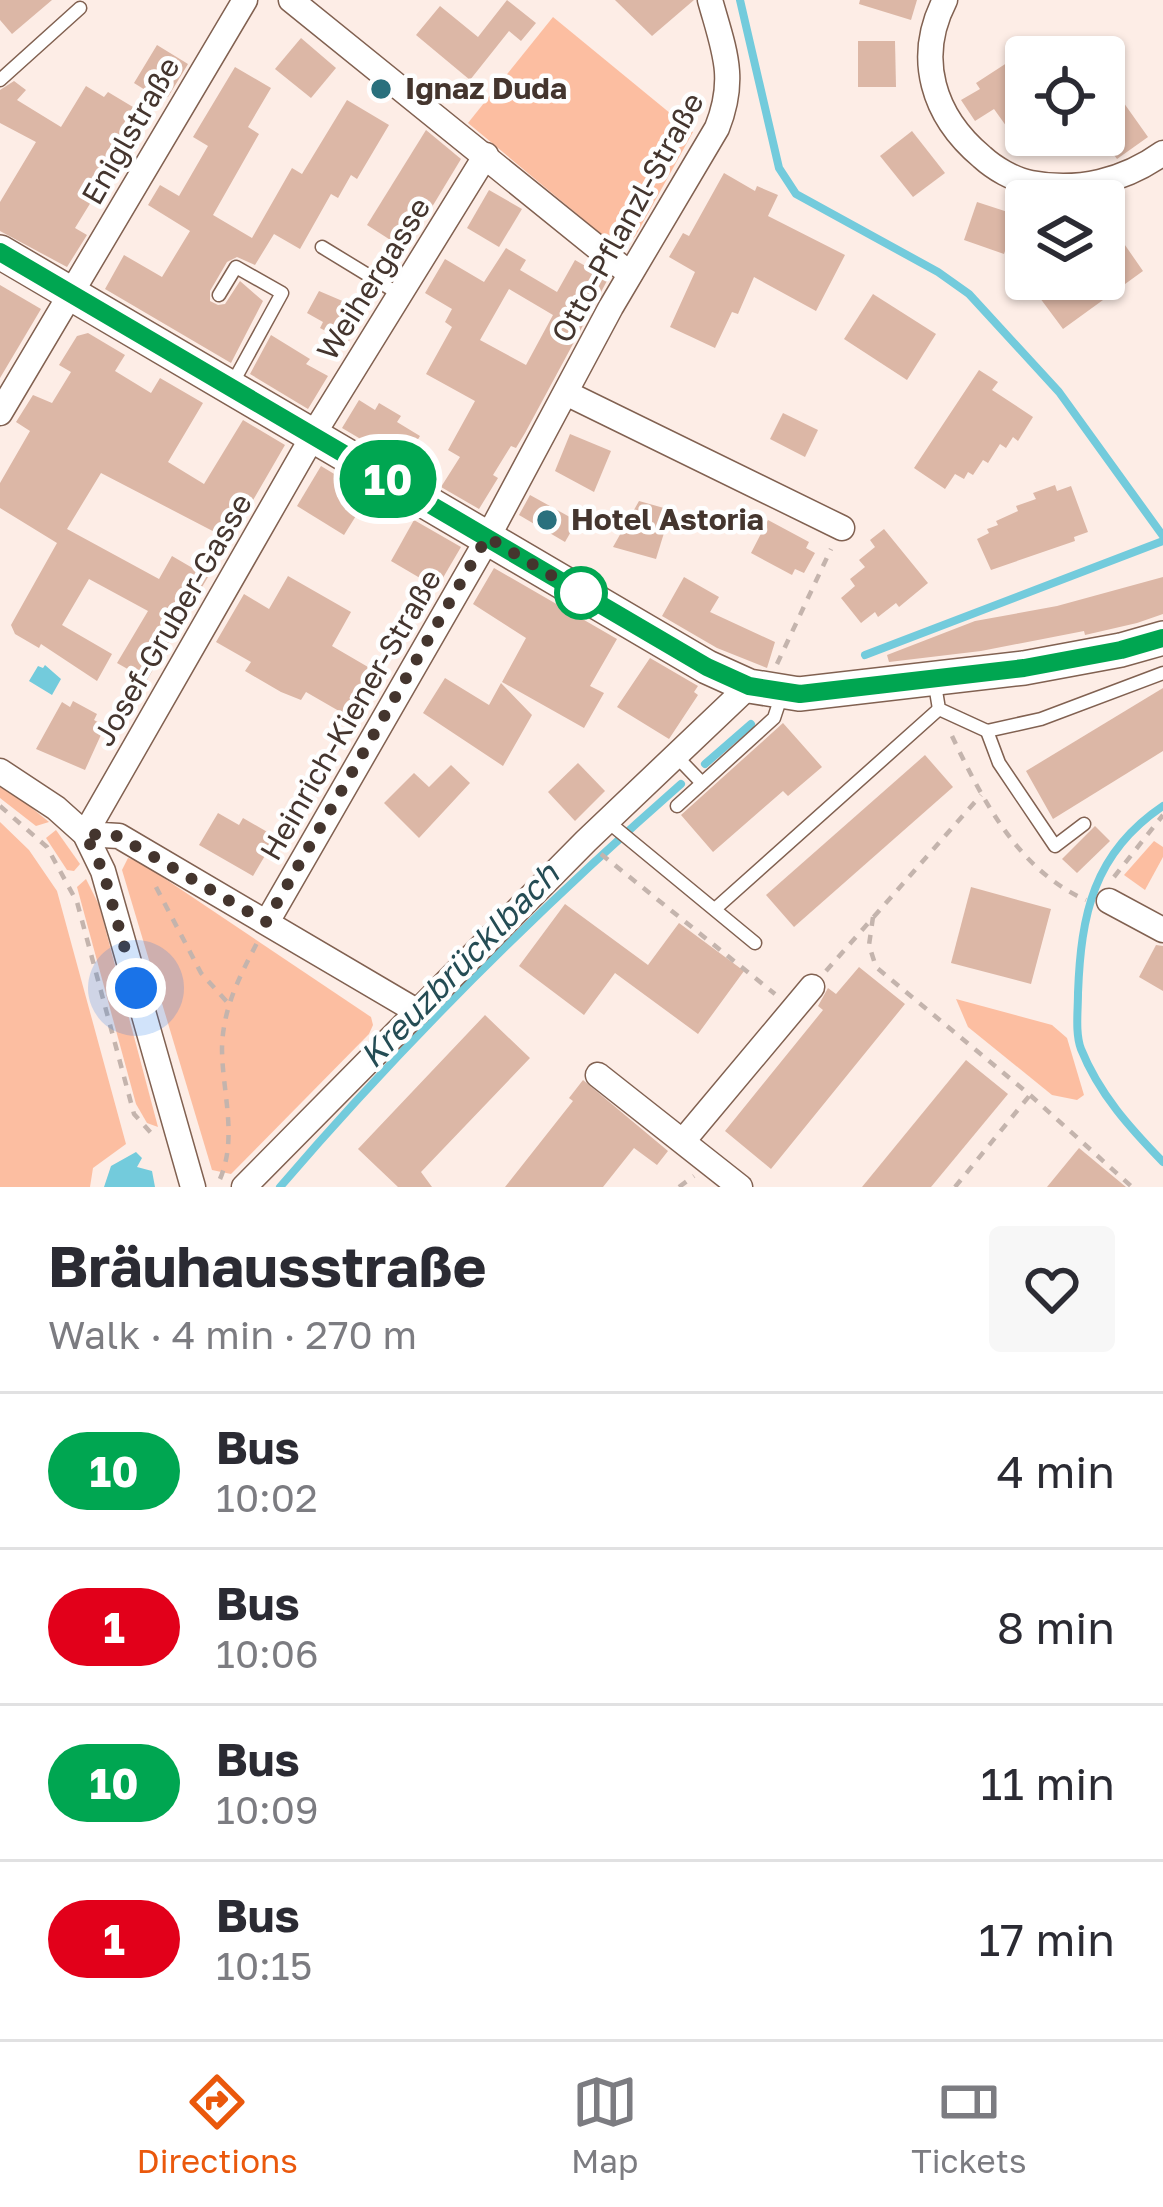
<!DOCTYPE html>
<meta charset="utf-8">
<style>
body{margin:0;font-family:"Golos Text",sans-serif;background:#f7f7f7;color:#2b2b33;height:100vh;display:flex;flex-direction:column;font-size:45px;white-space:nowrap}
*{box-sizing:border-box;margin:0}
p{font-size:39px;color:#7c7c81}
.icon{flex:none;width:66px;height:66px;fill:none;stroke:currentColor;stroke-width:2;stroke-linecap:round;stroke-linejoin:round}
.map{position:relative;height:1187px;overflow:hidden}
.sheet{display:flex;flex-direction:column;background:#fff;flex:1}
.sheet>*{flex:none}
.badge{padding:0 24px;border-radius:39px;font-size:42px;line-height:78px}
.fabs{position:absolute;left:1005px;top:36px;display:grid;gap:24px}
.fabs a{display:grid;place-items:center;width:120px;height:120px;border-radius:12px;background:#fff;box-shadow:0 3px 9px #0004;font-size:60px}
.you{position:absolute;width:60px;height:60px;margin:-30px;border:9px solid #fff;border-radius:50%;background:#1a73e8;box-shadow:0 0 0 18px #1a73e833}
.map>.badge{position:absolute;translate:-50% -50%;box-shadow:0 0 0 6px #fff}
.round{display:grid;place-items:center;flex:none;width:126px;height:126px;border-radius:12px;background:#f7f7f7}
.summary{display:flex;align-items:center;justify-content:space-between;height:204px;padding:0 48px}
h1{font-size:57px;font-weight:700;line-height:90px}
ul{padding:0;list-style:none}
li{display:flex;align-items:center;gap:36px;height:156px;padding:0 48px;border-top:3px solid #e1e1e2}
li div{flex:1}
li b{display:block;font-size:45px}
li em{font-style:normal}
li .badge{min-width:132px;font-weight:700;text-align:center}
.menu{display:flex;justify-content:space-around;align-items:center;height:168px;border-top:3px solid #e1e1e2;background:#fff;font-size:33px;color:#7c7c81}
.menu a{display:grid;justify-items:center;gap:6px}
.menu .active{color:#ea580c}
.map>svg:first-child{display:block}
</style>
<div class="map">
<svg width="1163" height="1187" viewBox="0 0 1163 1187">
<rect width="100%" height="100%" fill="#fdede6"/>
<!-- green -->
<g fill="#fcbea1">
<polygon points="553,17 693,132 636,235 628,245 613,244 468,123"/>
<polygon points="0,782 49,822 36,826 0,798"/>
<polygon points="0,822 29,850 57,891 126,1144 93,1168 90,1187 0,1187"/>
<polygon points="56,830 80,864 74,871 67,870 46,838"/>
<polygon points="1154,841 1163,847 1163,857 1145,890 1124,875"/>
<polygon points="128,858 140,862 371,1017 373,1025 369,1034 231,1174 212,1170 122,870"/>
<polygon points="86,879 99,905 158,1127 147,1123 136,1104 77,887"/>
<polygon points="956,999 1052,1025 1067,1038 1084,1095 1077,1100 1052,1095 968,1027"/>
</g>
<!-- water -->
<g fill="#73cbdc">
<polygon points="45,665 61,679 52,695 29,681 38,666 43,668"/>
<polygon points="136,1152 142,1158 137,1167 152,1171 155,1187 104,1187 111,1166"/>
</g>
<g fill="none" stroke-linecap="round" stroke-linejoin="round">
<!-- stream -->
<g stroke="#73cbdc" stroke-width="8">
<polyline points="740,0 779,168 796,194 938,272 969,294 1059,392 1163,536"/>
<polyline points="865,655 1163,541"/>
<polyline points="705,764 751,724"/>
<path d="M1163 806C1093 853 1081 915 1078 993 1078 1011 1075 1033 1081 1049 1099 1094 1130 1128 1163 1162"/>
<path d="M280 1187C401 1046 541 907 681 784"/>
</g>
</g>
<!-- building -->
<g fill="#dcb7a6" fill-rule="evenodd">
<polygon points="0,0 52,0 12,34 0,20"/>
<polygon points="507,0 536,23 521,41 509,31 470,80 416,35 440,6 478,37"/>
<polygon points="615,0 694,0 652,36"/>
<polygon points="860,0 917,0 911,20 859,4"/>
<polygon points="301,38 336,68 311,98 275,69"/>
<polygon points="858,41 895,41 896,87 858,87"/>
<polygon points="157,45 188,64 168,97 161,93 158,98 134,83"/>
<polygon points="1016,57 1026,71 1026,118 1009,130 994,109 975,121 961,100 980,89 976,83"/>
<polygon points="235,67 271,88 248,127 259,134 213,215 252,238 292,168 302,174 347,100 389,125 357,179 351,175 338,198 331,194 300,249 274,234 255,265 237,257 227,262 210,291 210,301 218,305 225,304 240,281 263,301 231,363 105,289 124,255 162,277 190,231 148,205 160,185 179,196 208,146 193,137"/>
<polygon points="1104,75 1148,137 1117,159 1106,144 1088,156 1073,135 1104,135"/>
<polygon points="14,81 26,90 17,100 61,127 86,86 104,97 108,92 133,107 123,125 130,129 123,148 117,149 94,187 99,189 75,228 87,235 67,267 0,231 0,202 36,142 0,123 0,90"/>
<polygon points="426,130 461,159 406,250 367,225"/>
<polygon points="912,131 945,173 913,197 880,156"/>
<polygon points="724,173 755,191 757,186 778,195 768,216 845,255 816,311 754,277 738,314 732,312 715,348 670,327 695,272 669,257 683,233 689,236"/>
<polygon points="489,190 522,209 499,247 467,228"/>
<polygon points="977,202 1017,215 1004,254 964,240"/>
<polygon points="1118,235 1143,271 1063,329 1037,294 1057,279 1104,279 1104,245"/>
<path d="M506 248 526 260 520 270 557 292 575 260 608 279 525 433 516 448 511 446 493 475 498 478 479 509 441 487 460 457 448 450 475 401 426 374 452 327 445 322 452 309 425 293 445 259 484 282ZM509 289 553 315 526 365 480 340Z"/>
<polygon points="0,285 41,309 0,378"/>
<polygon points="319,291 366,311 348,343 320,328 323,322 307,313"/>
<polygon points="873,294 936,334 907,380 844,339"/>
<polygon points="88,333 125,355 115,371 151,393 160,378 203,403 168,462 204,484 243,420 285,445 230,540 101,473 67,529 159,579 172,556 208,577 147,680 117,663 148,611 89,579 62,625 112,654 97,681 41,644 39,648 15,634 11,625 57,543 0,508 0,483 30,431 16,422 33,395 52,403 71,372 59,365 77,336"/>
<polygon points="271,335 310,359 306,364 328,376 308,409 250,374"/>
<polygon points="979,370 998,382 992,390 1033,417 1018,441 1013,437 1006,448 1000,444 988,463 983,460 973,475 968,472 964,479 955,474 945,489 914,468"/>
<polygon points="359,400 375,410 379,403 401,416 397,422 420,436 403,464 342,428"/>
<polygon points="783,413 818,430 805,457 770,439"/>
<polygon points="570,434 611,451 594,492 555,471"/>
<polygon points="321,466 369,495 344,535 297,506"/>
<polygon points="1055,485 1057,491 1071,486 1088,532 1074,537 1075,541 991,570 977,539 989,533 987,529 998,525 996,521 1018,511 1016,506 1036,499 1033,493"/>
<polygon points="530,495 577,521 565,542 519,515"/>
<polygon points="639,501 671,510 656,559 613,547"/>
<polygon points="414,520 461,547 437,588 391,561"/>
<polygon points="768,520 809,542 806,548 815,553 804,573 795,569 792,575 751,553"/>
<polygon points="884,529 928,583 899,607 896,603 878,617 875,612 861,623 841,598 855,586 850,579 865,567 859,560 875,547 870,540"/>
<polygon points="494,568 617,639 590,686 604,693 584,728 502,682 526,638 473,604"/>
<polygon points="288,576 351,612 332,646 368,667 364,676 380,685 358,722 306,692 301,700 281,692 245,671 251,662 216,642 244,594 269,609"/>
<polygon points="684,577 719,597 710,612 775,642 767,668 717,648 662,616"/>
<polygon points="1163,577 1163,614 1137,623 1085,635 1084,631 981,651 889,662 887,655 975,621 1057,606"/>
<polygon points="650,658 698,686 694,692 698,695 669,739 617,707"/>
<polygon points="445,678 489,705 501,683 532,715 503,766 423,713"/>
<polygon points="1163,688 1163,751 1053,819 1026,771"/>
<polygon points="73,701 97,714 94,720 105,726 85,770 36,749 62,702 70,707"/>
<polygon points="783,723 822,767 788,796 783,791 713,852 681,815"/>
<polygon points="925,755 953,787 794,927 766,895"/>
<polygon points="578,763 605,791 575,821 548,792"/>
<polygon points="451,765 470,783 419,838 384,803 414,773 429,787"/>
<polygon points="218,813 239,825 243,818 276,837 253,876 199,845"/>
<polygon points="1095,826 1110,841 1077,873 1062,859"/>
<polygon points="971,887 1051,909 1031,984 951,963"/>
<polygon points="565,904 648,965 679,923 744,971 698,1034 615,973 584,1015 519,966"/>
<polygon points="1156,945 1163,946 1163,991 1139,977"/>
<polygon points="859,967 905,1004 771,1169 725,1131 823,1010 818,1006 828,988 836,994"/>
<polygon points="485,1015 530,1058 421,1172 432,1187 398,1187 358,1149"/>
<polygon points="966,1060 1008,1094 931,1187 862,1187"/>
<polygon points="583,1080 668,1151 657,1165 634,1148 603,1187 505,1187 573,1101 569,1098"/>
<polygon points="1079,1148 1126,1187 1047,1187"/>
</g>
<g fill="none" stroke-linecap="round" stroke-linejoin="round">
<!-- service casing -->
<g stroke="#816151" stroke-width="15">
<g id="service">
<polyline points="0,80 80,8"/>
<polyline points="322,247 399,294"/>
<polyline points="219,295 236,267 282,293 231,386"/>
<polyline points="934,679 939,709 987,731 1041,719 1163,673"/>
<polyline points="987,731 999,763 1055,846 1084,824"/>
<polyline points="677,757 702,783"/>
<polyline points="677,806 774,718 782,694"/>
<polyline points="607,821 755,943"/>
<polyline points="715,909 939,709"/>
</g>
</g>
<!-- minor casing -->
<g stroke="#816151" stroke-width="27">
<g id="minor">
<polyline points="291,0 630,274"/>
<path d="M945 0C915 58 933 116 982 157 994 168 1014 180 1031 183 1078 192 1124 181 1163 153"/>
<polyline points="566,393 842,528"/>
<polyline points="0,413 245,0"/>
<polyline points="0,771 56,808 85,834 103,871 193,1187"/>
<polyline points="1109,901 1163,930"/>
<path d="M267 922 480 552 611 307 717 128C737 78 724 50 710 0"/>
<polyline points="418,1012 119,836 85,834 321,422 486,155"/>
<polyline points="598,1075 740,1187"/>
<polyline points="683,1141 812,987"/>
<polyline points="244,1187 586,841 749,686"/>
</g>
</g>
<!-- tertiary casing -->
<g stroke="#816151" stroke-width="36">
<polyline id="tertiary" points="0,252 707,667 749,686 799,694 1024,668 1121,650 1163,638"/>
</g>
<!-- path -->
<g stroke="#c4b4ad" stroke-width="4.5" stroke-dasharray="9 9" stroke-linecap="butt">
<polyline points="777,664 831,549"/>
<path d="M952 736C982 799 1018 870 1086 900"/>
<polyline points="0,806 47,847 77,902 134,1114 152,1134"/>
<polyline points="601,854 775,994"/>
<polyline points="1114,877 1163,815"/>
<polyline points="156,887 201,973 228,1003"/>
<polyline points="873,917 869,945 876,967 1030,1095 1132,1187"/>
<polyline points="826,971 981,795"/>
<path d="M220 1179C238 1137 222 1091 222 1048 223 1007 240 976 258 941"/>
<polyline points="679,1187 694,1176"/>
<polyline points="955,1187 1030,1095"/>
</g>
<!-- service -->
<use href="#service" stroke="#fff" stroke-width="12"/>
<!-- minor -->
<use href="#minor" stroke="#fff" stroke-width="24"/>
<!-- tertiary -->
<use href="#tertiary" stroke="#fff" stroke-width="33"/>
</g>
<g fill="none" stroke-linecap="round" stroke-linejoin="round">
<!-- line casing -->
<g stroke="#fff" stroke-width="27">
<polyline id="line" points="0,252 707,667 749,686 800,694 1024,668 1121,650 1163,638"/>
</g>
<!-- line -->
<use href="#line" stroke="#00a651" stroke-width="18"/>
<!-- walk -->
<polyline stroke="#44352e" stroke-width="12" stroke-dasharray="0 21.6" points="136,988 103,871 85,834 118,836 266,922 487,537 581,593"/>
</g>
<!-- markers -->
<g fill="#2a707d" stroke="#fefefe" stroke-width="4.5">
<circle cx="381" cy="89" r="12"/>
<circle cx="547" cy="520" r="12"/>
</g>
<circle fill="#fff" stroke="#00a651" stroke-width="6" cx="581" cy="593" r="24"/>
<g text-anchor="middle" stroke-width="9" stroke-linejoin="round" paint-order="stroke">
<!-- poi labels -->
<g font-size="30" font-weight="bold" fill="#44352e" stroke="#fefefe" text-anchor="start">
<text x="405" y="99">Ignaz Duda</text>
<text x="571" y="530">Hotel Astoria</text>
</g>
<!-- street labels -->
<g font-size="30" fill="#44352e" stroke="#fefefe">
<text transform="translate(131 131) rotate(-60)" y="10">Eniglstraße</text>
<text transform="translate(628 218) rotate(-61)" y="10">Otto-Pflanzl-Straße</text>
<text transform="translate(374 279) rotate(-58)" y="10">Weihergasse</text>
<text transform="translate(173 620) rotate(-60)" y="10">Josef-Gruber-Gasse</text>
<text transform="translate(351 715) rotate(-60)" y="10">Heinrich-Kiener-Straße</text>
</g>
<!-- water labels -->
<g font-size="33" font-style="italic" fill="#244c54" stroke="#fefefe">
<text transform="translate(459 965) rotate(-46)" y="12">Kreuzbrücklbach</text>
</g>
</g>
</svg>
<div class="fabs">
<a><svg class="icon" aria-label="locate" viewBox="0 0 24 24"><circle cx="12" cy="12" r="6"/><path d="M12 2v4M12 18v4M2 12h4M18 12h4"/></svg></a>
<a><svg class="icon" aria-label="layers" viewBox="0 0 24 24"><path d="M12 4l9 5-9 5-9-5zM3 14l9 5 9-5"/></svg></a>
</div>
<div class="you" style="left:136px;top:988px"></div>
<b class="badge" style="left:388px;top:479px;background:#00a651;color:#fff">10</b>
</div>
<section class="sheet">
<div class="summary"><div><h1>Bräuhausstraße</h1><p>Walk · 4 min · 270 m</p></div><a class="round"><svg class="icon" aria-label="heart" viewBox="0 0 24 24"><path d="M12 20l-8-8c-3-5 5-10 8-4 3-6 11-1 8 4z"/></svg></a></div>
<ul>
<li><span class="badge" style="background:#00a651;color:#fff">10</span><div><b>Bus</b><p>10:02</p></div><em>4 min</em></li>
<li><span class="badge" style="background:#e2001a;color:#fff">1</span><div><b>Bus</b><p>10:06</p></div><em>8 min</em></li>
<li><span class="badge" style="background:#00a651;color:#fff">10</span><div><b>Bus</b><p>10:09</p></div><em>11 min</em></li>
<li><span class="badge" style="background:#e2001a;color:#fff">1</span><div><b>Bus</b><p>10:15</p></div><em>17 min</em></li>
</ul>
</section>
<nav class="menu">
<a class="active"><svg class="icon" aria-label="directions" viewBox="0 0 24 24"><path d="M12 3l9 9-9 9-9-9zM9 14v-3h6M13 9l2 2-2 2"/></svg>Directions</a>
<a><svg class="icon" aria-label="map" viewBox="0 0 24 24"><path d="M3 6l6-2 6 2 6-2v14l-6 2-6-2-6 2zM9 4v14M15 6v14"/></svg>Map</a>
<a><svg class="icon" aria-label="tickets" viewBox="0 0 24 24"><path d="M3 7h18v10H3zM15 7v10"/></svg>Tickets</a>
</nav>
